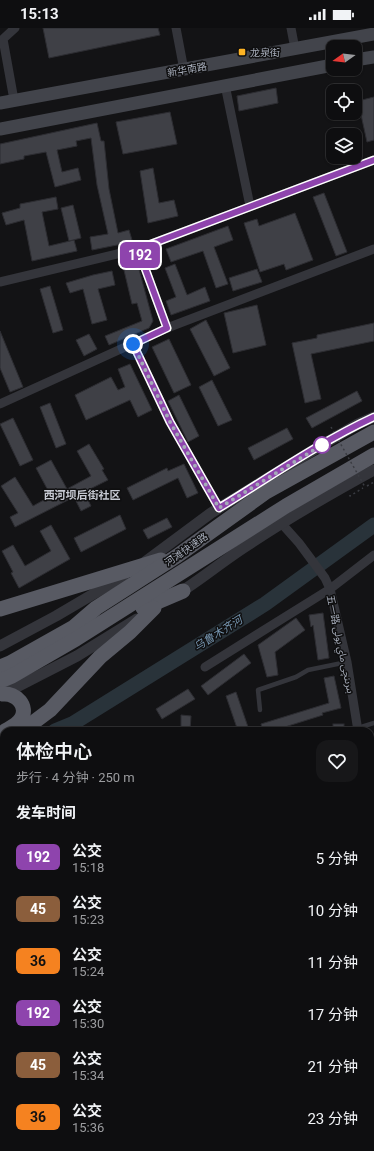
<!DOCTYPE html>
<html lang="zh">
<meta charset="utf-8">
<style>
body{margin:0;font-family:Roboto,"Noto Sans Arabic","Noto Sans SC",sans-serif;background:#171719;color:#f1f3f6;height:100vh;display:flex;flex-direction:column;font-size:15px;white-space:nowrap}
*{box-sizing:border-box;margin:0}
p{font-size:13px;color:#9b9c9f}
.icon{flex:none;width:22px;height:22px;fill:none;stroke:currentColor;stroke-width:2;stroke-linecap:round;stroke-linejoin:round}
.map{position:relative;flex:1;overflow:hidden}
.drawer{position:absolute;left:0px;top:699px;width:374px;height:424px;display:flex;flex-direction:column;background:#0e0e10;border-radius:12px 12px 0 0;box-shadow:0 1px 3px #0004,0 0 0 1px #2e2e30}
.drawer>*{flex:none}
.badge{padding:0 8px;border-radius:6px;font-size:14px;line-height:26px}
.needle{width:26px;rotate:256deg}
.controls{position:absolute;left:326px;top:12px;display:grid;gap:8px}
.controls a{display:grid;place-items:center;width:36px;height:36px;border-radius:8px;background:#0e0e10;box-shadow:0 1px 3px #0004,0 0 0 1px #2e2e30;font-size:20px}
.you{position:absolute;width:20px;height:20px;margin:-10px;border:3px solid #fff;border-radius:50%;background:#1a73e8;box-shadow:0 0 0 6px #1a73e833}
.map>.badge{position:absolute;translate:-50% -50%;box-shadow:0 0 0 2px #fff}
h2{padding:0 16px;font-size:15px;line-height:36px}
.round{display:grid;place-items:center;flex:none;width:42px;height:42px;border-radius:12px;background:#171719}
.head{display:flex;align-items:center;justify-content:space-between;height:68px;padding:0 16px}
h1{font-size:19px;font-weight:600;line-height:30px}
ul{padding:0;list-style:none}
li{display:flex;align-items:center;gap:12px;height:52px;padding:0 16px}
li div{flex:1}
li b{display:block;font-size:15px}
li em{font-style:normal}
li .badge{min-width:44px;font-weight:700;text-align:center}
.status{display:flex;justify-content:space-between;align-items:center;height:28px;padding:0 20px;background:#0e0e10;direction:ltr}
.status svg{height:11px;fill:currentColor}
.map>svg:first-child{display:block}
</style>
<div class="status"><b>15:13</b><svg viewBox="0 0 49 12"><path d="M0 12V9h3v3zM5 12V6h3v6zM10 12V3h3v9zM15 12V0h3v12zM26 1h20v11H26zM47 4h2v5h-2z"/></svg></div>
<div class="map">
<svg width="374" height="1123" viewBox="0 0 374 1123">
<rect width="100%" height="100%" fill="#131315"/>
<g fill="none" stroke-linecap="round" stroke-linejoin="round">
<!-- river -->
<g stroke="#29333a" stroke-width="15">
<polyline points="55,703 72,696 265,576 374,497"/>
<polyline points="0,725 4,723"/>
</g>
</g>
<!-- building -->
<g fill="#3f4046" stroke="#2d2d32">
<polygon points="43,0 158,0 160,7 49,30"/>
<polygon points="276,60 278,75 239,83 237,68"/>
<polygon points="374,69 374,112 367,114 358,73"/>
<polygon points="170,84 177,116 123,126 116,94"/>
<polygon points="97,95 101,113 104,113 109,161 118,205 129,202 132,212 117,217 92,222 90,209 108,206 97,157 91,110 76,113 77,118 57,122 62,144 78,140 81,152 55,159 46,124 24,128 24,131 0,136 0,116"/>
<polygon points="153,140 159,175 174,172 178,188 148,195 140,143"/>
<polygon points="324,165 347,224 336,228 313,169"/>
<polygon points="56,169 58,181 42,184 49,218 74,212 77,223 32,233 24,192 6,197 2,185 20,180 20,176"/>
<polygon points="73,177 81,210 69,213 61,180"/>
<polygon points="295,185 313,232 286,242 284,236 260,244 244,195 257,191 259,198"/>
<polygon points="228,198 233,212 214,219 228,256 216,260 203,223 171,234 166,221"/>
<polygon points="137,234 153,293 149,300 109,317 105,308 142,293 137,275 132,276 123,238"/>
<polygon points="175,236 187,267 205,259 210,273 171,287 166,273 176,269 165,240"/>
<polygon points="257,241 262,254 233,263 229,250"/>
<polygon points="112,243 115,257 98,261 107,292 92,296 83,261 70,265 66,255 93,247"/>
<polygon points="50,258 63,302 53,305 40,261"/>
<polygon points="257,277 266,317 233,325 224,285"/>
<polygon points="206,292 230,340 214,348 190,301"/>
<polygon points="374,295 374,313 311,326 321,371 305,375 292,315 317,310 317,307"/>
<polygon points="0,303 23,359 10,364 0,340"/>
<polygon points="89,306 97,321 84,328 76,312"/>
<polygon points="169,311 191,357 174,365 152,319"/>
<polygon points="130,336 152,382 138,389 130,372 86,392 75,367 111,349 118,362 125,359 118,341"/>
<polygon points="212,352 232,392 218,398 199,359"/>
<polygon points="357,363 362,373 312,400 306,390"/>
<polygon points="179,367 199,408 188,414 168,373"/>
<polygon points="50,375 66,416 56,420 40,379"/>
<polygon points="13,390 33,432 20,438 0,396"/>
<polygon points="287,400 293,411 254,432 248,420"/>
<polygon points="89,416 104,441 102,442 108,452 84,464 91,478 81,483 74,469 15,499 10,489 18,485 1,458 15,449 33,478 51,468 36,440 51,432 67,461 91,448 77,423"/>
<polygon points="184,436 198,465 187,470 178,450 133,472 127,460 167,440 168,443"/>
<polygon points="120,487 126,501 81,524 74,510"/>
<polygon points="167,490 172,499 148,511 143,502"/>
<polygon points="51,497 70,531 19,560 11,545 13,544 2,523 13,517 25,538 51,523 40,503"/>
<polygon points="323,585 329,630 318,632 313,597 311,599 309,587"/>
<polygon points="296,590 305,602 275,624 278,647 267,649 258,617"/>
<polygon points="244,626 251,635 208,667 201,658"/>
<polygon points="334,648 341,680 322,685 323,687 272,703 263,703 261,696 329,675 324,650"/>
<polygon points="188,661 195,671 162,691 156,681"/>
<polygon points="236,664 248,699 238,703 226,668"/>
<polygon points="181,687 191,688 190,703 181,703"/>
<rect x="333" y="696" width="11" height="7"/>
</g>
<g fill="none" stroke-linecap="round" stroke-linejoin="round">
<!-- path -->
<g stroke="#3a3c42" stroke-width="1.5" stroke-dasharray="2 3" stroke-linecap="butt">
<polyline points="367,458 374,454"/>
<polyline points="350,467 350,468 363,460"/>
</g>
<!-- service -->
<g stroke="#34353b" stroke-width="4.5">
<polyline points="260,682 258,662 296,649 308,642 347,634"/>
<polyline points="358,700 374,695"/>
</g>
<!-- minor -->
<g stroke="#34353b" stroke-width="9">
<polyline points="176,0 184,42"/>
<polyline points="291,0 295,21"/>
<polyline points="225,57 250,178"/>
<polyline points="14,72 3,11 15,0"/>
<polyline points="138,221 167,300"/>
<polyline points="0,254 138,221 374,132"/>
<polyline points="133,316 170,394 219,480"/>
<polyline points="0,376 167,300 374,221"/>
<polyline points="282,496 299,515 325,550 330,561 347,634 358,703"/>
<polyline points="205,639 330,561 374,527"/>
<polyline points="370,775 374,775"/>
<polyline points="370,852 374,852"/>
<polyline points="0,942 4,942"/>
<polyline points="370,943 374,943"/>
</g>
<!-- tertiary -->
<g stroke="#34353b" stroke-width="11">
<polyline points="145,534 211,485 320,418 358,396 374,389"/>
<path d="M176 567C202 551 225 531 251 515 290 489 332 465 374 442"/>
<polyline points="0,618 56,588 124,548"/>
<polyline points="1,667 77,628 137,591"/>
</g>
<!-- secondary -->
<g stroke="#42444b" stroke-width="13">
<polyline points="355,32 374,29"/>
<polyline points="0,75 374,6"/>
<polyline points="0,101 333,37"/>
<polyline points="0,1110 4,1110"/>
<polyline points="0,1121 374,1122"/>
</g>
<!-- trunk -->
<g stroke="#585a63" stroke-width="15">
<polyline points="143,580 183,563"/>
<polyline points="0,581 161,532"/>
<polyline points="0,639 10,635 74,599 96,580 177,528 266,464 374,404"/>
<polyline points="0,653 12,648 76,611 286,478 374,427"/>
<path d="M3 666C16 665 29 678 21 691 17 697 10 700 5 703"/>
<polyline points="22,703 50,682 100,629 130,604 154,580"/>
</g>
<!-- path-bridge -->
<polyline stroke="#3a3c42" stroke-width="1.5" stroke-dasharray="2 3" stroke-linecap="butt" points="331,399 365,459"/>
</g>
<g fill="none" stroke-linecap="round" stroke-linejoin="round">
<!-- line casing -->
<g stroke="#fff" stroke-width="9">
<path id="line" d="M374 132 138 221 167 300 133 316 170 394 219 480C270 449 320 414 374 389"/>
</g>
<!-- line -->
<use href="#line" stroke="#8e44ad" stroke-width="6"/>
<!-- walk -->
<polyline stroke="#a4aab7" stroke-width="4" stroke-dasharray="0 7.2" points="133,316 170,394 219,480 322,417"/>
</g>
<!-- markers -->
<rect fill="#fdb324" stroke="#0f0f10" stroke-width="1.5" x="238" y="20" width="8" height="8" rx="2"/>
<circle fill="#fff" stroke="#8e44ad" stroke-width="2" cx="322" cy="417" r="8"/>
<g text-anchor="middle" stroke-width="3" stroke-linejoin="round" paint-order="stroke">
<!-- poi labels -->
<g font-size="10" fill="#a4aab7" stroke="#0f0f10" text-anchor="start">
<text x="250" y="28">龙泉街</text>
</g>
<!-- street labels -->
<g font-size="10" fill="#a4aab7" stroke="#0f0f10">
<text transform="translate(187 41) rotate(-10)" y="4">新华南路</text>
<text transform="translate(186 521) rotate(-35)" y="4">河滩快速路</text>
<text transform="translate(341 616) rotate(78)" y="4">五一路 بىرىنچى ماي يولى</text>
</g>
<!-- neighbourhood labels -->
<g font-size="11" font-weight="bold" fill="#c6c9d2" stroke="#0f0f10">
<text x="82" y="471">西河坝后街社区</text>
</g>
<!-- water labels -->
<g font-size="11" font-style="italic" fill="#7999b4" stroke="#0f0f10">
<text transform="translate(218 605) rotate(-32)" y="4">乌鲁木齐河</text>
</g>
</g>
</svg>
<div class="controls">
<a><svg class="needle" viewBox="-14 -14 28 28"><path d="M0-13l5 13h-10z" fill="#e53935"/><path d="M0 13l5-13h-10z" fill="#9b9c9f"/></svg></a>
<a><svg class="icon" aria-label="locate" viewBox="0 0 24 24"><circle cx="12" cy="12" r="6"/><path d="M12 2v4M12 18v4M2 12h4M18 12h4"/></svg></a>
<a><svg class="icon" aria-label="layers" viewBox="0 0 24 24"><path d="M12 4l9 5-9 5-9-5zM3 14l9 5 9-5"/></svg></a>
</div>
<div class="you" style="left:133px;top:316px"></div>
<b class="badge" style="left:140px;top:227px;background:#8e44ad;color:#fff">192</b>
<section class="drawer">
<div class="head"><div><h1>体检中心</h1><p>步行 · 4 分钟 · 250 m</p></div><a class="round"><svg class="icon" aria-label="heart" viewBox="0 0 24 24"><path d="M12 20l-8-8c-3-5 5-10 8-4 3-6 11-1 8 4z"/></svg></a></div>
<h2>发车时间</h2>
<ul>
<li><span class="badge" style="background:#8e44ad;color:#fff">192</span><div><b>公交</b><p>15:18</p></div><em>5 分钟</em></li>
<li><span class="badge" style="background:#8b5e3c;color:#fff">45</span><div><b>公交</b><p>15:23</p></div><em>10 分钟</em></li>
<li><span class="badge" style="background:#f58220;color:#111">36</span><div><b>公交</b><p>15:24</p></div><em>11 分钟</em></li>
<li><span class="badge" style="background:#8e44ad;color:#fff">192</span><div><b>公交</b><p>15:30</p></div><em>17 分钟</em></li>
<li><span class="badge" style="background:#8b5e3c;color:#fff">45</span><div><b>公交</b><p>15:34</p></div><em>21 分钟</em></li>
<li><span class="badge" style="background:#f58220;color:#111">36</span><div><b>公交</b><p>15:36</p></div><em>23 分钟</em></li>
</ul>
</section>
</div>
